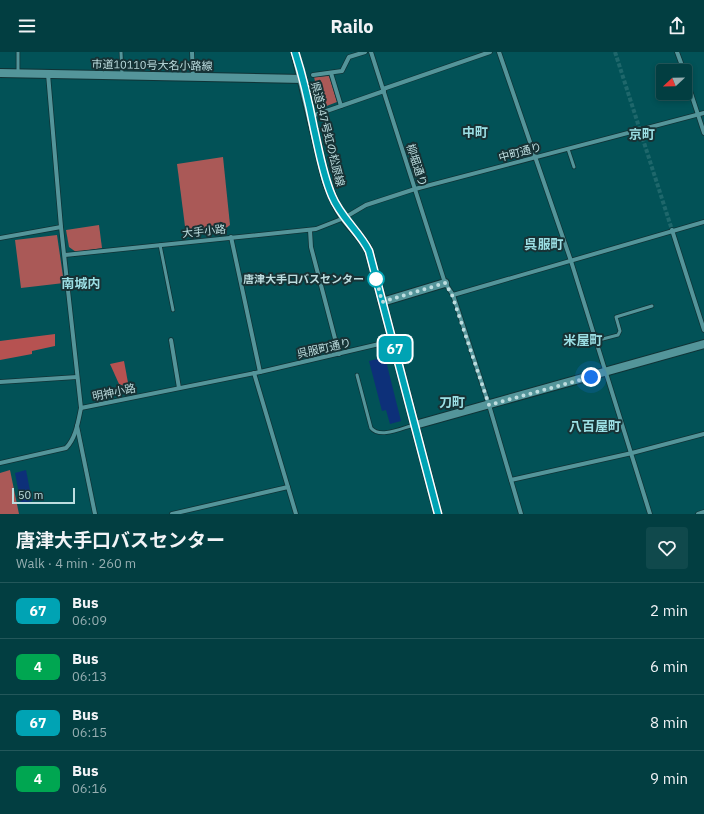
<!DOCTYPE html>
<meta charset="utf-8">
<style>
body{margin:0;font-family:"IBM Plex Sans","Noto Sans JP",sans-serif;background:#10494c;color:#f1f3f6;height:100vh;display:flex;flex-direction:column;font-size:15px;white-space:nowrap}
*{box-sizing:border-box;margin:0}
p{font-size:13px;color:#96aeb1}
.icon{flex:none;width:22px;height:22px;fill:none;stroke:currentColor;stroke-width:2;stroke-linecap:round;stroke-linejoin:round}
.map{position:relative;height:462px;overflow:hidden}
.side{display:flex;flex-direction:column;background:#023e41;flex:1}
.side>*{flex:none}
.badge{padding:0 8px;border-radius:6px;font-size:14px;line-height:26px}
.needle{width:26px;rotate:248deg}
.fabs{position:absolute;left:656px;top:12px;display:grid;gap:8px}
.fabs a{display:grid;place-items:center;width:36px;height:36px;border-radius:4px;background:#023e41;box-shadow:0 2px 6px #0003,0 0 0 1px #23575a;font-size:20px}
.scale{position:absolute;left:12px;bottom:10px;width:63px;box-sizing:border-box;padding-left:4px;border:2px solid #bddddf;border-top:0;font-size:11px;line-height:14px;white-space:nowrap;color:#bddddf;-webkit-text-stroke:3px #173235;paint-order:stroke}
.you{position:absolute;width:20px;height:20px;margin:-10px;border:3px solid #fff;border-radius:50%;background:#1a73e8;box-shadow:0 0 0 6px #1a73e833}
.map>.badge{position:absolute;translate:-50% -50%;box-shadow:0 0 0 2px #fff}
.round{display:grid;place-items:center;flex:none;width:42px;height:42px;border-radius:4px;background:#10494c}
.overview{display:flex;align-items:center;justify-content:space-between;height:68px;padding:0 16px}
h1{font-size:19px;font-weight:700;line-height:30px}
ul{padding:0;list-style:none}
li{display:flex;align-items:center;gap:12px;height:56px;padding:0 16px;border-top:1px solid #23575a}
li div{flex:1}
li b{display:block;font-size:15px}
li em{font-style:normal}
li .badge{min-width:44px;font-weight:700;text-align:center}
header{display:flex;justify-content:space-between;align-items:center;height:52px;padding:0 16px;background:#023e41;font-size:18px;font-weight:700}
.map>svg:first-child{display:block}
</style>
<header><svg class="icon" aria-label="menu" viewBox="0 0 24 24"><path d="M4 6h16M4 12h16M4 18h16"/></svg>Railo<svg class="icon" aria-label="share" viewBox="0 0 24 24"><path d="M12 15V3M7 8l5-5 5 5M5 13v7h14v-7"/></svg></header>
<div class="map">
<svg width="704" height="462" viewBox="0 0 704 462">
<rect width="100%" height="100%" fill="#025257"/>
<!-- green -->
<g fill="#aa5957">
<polygon points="329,24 337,50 324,55 320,52 314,25"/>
<polygon points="223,105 230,173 225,177 186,182 177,112"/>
<polygon points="99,173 102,196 76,200 69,195 66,178"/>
<polygon points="57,183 64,231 21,236 15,188"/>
<polygon points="10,418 19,462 0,462 0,421"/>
</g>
<!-- forest -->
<g fill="#b65251">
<polygon points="55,282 55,294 32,299 32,302 0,308 0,289"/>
<polygon points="124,309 129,336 119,332 110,312"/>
</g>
<!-- water -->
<g fill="#0d3079">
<polygon points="385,305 401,369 390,372 386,358 382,359 369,309"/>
<polygon points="26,418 32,449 21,452 15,421"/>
</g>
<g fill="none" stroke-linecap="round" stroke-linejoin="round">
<!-- street-tunnel -->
<polyline stroke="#1e676b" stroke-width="4" stroke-dasharray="4 2" stroke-linecap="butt" points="615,0 672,178"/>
<!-- lane casing -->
<g stroke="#103336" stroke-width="4.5">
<g id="lane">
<polyline points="121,0 122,22"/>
<polyline points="18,20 18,0"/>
<polyline points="568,97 574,115"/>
<polyline points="160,193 173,258"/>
<polyline points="595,289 618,283 620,279 616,265 652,254"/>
<path d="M357 323 371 376C380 387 402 376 414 373"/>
</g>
</g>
<!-- street casing -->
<g stroke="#103336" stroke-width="5.5">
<g id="street">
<polyline points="192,0 193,24"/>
<polyline points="371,0 445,231 453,243 489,353 521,462"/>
<polyline points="499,0 571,209 650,462"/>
<polyline points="677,0 684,19"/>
<polyline points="331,21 341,54"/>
<polyline points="48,22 61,175 81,356"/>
<polyline points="313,23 342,19 349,5 365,0"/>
<polyline points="685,23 704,81"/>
<polyline points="383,37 490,0"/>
<polyline points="312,64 384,39"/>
<polyline points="310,178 311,195 339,302"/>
<polyline points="672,178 704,278"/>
<polyline points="231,185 260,320"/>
<polyline points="0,186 61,175"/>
<polyline points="65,203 316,177 344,166 366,153 415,137 704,61"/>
<polyline points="453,243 704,170"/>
<polyline points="171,288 179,336"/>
<polyline points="254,321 296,462"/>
<polyline points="0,330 77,325"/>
<polyline points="77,374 95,462"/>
<path d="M0 411 66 396C76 386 78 370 81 356L260 320 392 289"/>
<polyline points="511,428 632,401 704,382"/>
<polyline points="172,462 288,435"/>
<polyline points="698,462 704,460"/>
</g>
</g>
<!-- secondary casing -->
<g stroke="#103336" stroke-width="10">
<g id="secondary">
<path d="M295 0 326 129C331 142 336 155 344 166 353 178 363 186 369 199L438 462"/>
<polyline points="0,21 303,27"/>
<polyline points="382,250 445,231"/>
<polyline points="415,373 704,292"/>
</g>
</g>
<!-- lane -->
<use href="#lane" stroke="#54959a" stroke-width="3"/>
<!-- street -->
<use href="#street" stroke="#54959a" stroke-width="4"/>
<!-- secondary -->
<use href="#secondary" stroke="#54959a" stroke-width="8"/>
</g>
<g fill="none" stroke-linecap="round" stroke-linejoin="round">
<!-- line casing -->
<g stroke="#fff" stroke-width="9">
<path id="line" d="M295 0C303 25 309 51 314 77 319 99 323 123 332 144 341 166 359 179 369 199L438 462"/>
</g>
<!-- line -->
<use href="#line" stroke="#00a3b4" stroke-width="6"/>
<!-- walk -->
<polyline stroke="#bddddf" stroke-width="4" stroke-dasharray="0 7.2" points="376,227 376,225 382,250 445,231 452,243 489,353 591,325"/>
</g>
<!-- markers -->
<circle fill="#fff" stroke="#00a3b4" stroke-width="2" cx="376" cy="227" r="8"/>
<g text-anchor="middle" stroke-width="4" stroke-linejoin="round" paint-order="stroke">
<!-- street labels -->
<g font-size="11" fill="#bddddf" stroke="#173235">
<text transform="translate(152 13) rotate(1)" y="4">市道10110号大名小路線</text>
<text transform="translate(328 82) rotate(76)" y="4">県道347号虹の松原線</text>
<text transform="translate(520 100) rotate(-15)" y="4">中町通り</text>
<text transform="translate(417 113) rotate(72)" y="4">柳堀通り</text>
<text transform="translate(204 179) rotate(-6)" y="4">大手小路</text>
<text transform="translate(324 296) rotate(-13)" y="4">呉服町通り</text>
<text transform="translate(114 340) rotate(-12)" y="4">明神小路</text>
</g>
<!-- stop labels -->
<g font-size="11" font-weight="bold" fill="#bddddf" stroke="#173235" text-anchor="end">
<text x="364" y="231">唐津大手口バスセンター</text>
</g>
<!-- quarter labels -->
<g font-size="13" font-weight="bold" fill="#9cdfe4" stroke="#173235">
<text x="475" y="85">中町</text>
<text x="642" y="87">京町</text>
<text x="544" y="197">呉服町</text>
<text x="81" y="236">南城内</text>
<text x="583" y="293">米屋町</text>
<text x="452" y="355">刀町</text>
<text x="595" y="379">八百屋町</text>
</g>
</g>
</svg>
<div class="fabs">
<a><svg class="needle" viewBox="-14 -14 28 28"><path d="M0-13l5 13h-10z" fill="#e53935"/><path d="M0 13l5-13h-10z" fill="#96aeb1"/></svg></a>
</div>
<div class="scale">50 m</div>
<div class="you" style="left:591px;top:325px"></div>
<b class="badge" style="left:395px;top:297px;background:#00a3b4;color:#fff">67</b>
</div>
<section class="side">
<div class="overview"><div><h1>唐津大手口バスセンター</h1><p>Walk · 4 min · 260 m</p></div><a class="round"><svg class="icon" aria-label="heart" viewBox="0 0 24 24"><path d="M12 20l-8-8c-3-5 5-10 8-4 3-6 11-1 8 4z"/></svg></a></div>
<ul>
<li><span class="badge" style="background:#00a3b4;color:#fff">67</span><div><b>Bus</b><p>06:09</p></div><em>2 min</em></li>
<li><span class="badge" style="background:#00a651;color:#fff">4</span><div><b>Bus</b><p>06:13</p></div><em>6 min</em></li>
<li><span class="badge" style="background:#00a3b4;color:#fff">67</span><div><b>Bus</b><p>06:15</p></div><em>8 min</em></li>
<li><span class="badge" style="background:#00a651;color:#fff">4</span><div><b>Bus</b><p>06:16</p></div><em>9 min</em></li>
</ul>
</section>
